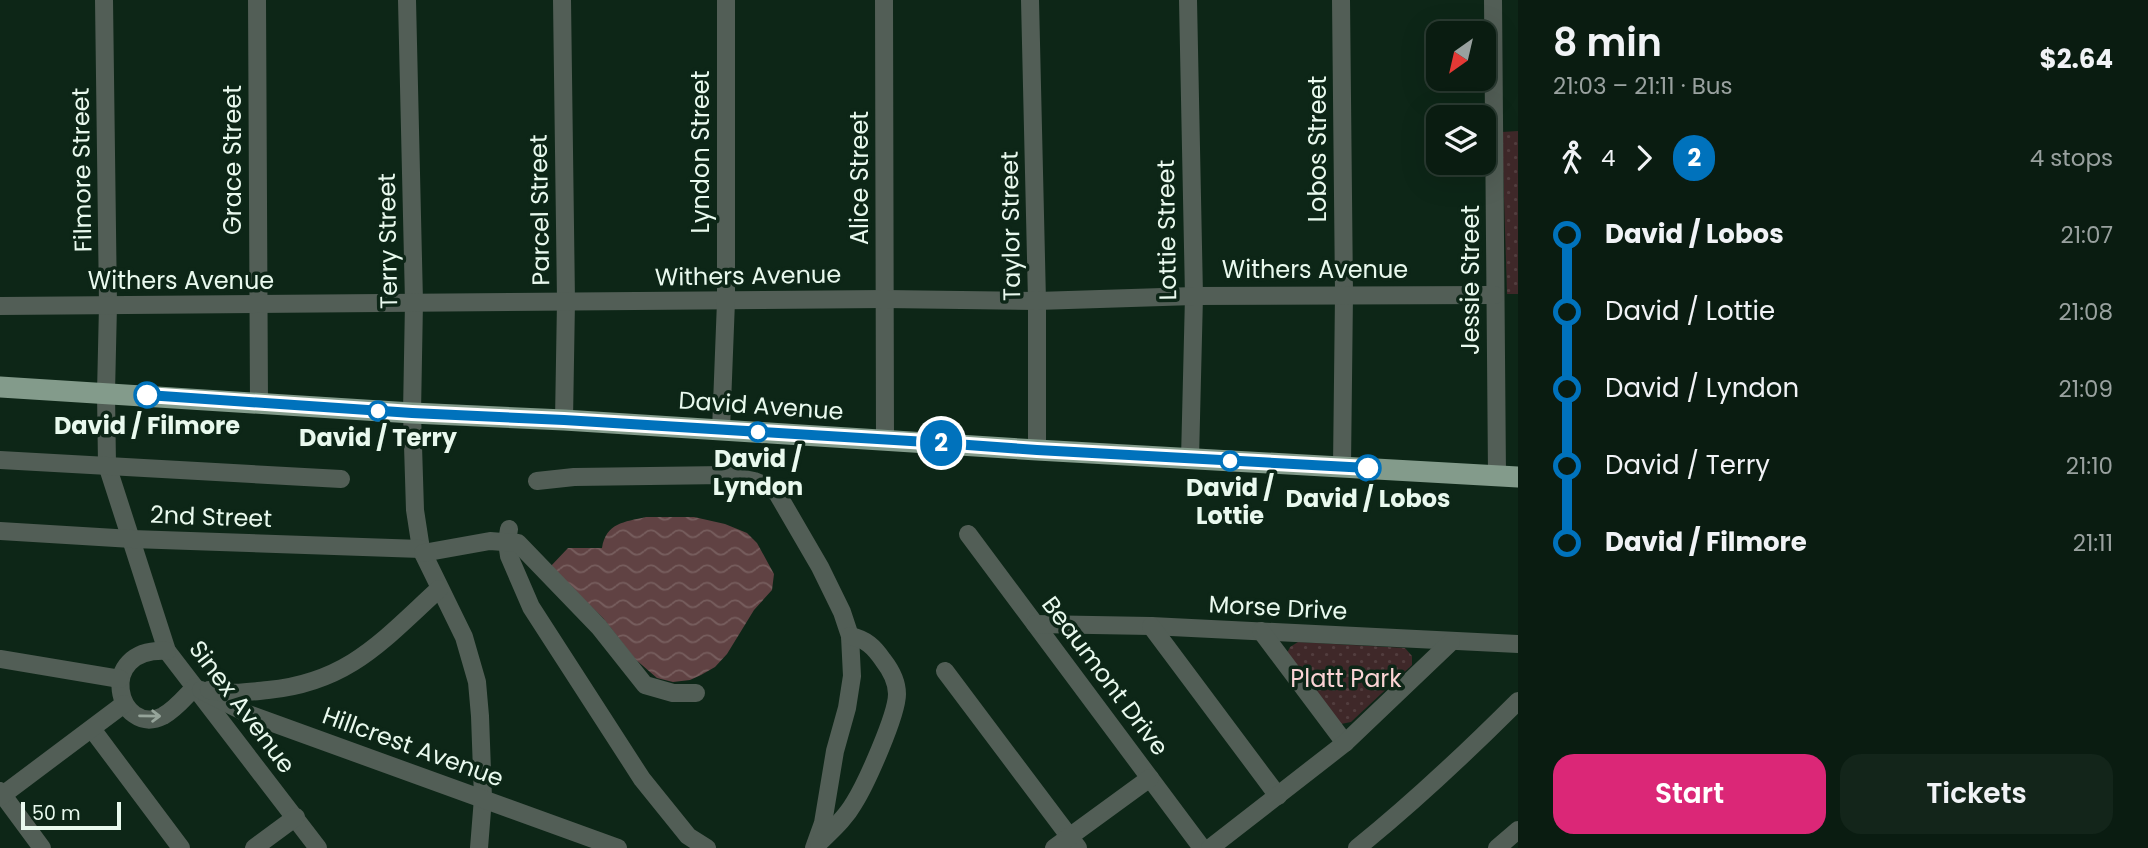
<!DOCTYPE html>
<meta charset="utf-8">
<style>
body{margin:0;font-family:Poppins,sans-serif;background:#13251a;color:#f1f3f6;height:100vh;display:flex;flex-direction:column;font-size:26px;white-space:nowrap}
*{box-sizing:border-box;margin:0}
p{font-size:23px;color:#99a19f}
.icon{flex:none;width:38px;height:38px;fill:none;stroke:currentColor;stroke-width:2;stroke-linecap:round;stroke-linejoin:round}
.map{position:relative;flex:1;overflow:hidden}
.details{display:flex;flex-direction:column;background:#0a1c11;width:630px}
.details>*{flex:none}
.badge{padding:0 14px;border-radius:23px;font-size:24px;line-height:46px}
.needle{width:46px;rotate:214deg}
.buttons{position:absolute;left:1426px;top:21px;display:grid;gap:14px}
.buttons a{display:grid;place-items:center;width:70px;height:70px;border-radius:14px;background:#0a1c11;box-shadow:0 7px 28px #0002,0 0 0 2px #2a3a31;font-size:35px}
.scale{position:absolute;left:21px;bottom:18px;width:100px;box-sizing:border-box;padding-left:7px;border:4px solid #e9f9ee;border-top:0;font-size:19px;line-height:24px;white-space:nowrap;color:#e9f9ee;-webkit-text-stroke:5px #0d2617;paint-order:stroke}
.map>.badge{position:absolute;translate:-50% -50%;box-shadow:0 0 0 4px #fff}
.legs{display:flex;align-items:center;gap:10px;height:77px;padding:0 35px;font-size:23px}
.legs p{margin-inline-start:auto}
.headline{display:flex;align-items:center;justify-content:space-between;height:119px;padding:0 35px}
h1{font-size:38px;font-weight:600;line-height:52px}
.primary-button{display:flex;gap:14px;margin-top:auto;padding:14px 35px}
.primary-button a{flex:1;height:80px;border-radius:21px;background:#db2777;color:#fff;font-size:28px;font-weight:600;line-height:80px;text-align:center}
.primary-button a+a{background:#13251a;color:#f1f3f6}
ul{padding:0 35px;list-style:none}
li{display:flex;align-items:center;gap:24px;height:77px;font-size:26px}
li i{display:grid;place-items:center;width:10px;height:100%;margin:0 9px;background:currentColor}
li i::after{content:'';width:18px;height:18px;margin:-9px;border:5px solid;border-radius:50%;background:#0a1c11}
li p{margin-inline-start:auto}
li:first-child i{background:linear-gradient(#0000 50%,currentColor 0)}
li:last-child i{background:linear-gradient(currentColor 50%,#0000 0)}
main{display:flex;flex:1;min-height:0}
.map>svg:first-child{display:block}
</style>
<main>
<div class="map">
<svg width="1518" height="848" viewBox="0 0 1518 848">
<defs>
<pattern id="grass-dots" width="8" height="8" patternUnits="userSpaceOnUse" patternTransform="scale(1.75)"><rect width="8" height="8" fill="#3f2829"/><path d="M2 2h.1M6 6h.1" fill="none" stroke="#523d3e" stroke-width="1.8" stroke-linecap="round"/></pattern>
<pattern id="water-waves" width="16" height="10" patternUnits="userSpaceOnUse" patternTransform="scale(1.75)"><rect width="16" height="10" fill="#604243"/><path d="M0 5q4-4 8 0t8 0" fill="none" stroke="#775e5e"/></pattern>
</defs>
<rect width="100%" height="100%" fill="#0d2617"/>
<!-- grass -->
<g fill="url(#grass-dots)">
<polygon points="1518,131 1518,294 1507,294 1502,132"/>
<polygon points="1298,642 1405,648 1412,656 1412,665 1351,722 1341,724 1287,653 1290,647"/>
</g>
<!-- water -->
<path fill="url(#water-waves)" d="M646 517H694L725 524 747 533 757 543 774 574 772 590 754 610 727 654 715 667 701 675 690 680 673 682 657 678 635 659 603 618 550 567 568 548H602C606 523 624 522 646 517Z"/>
<g fill="none" stroke-linecap="round" stroke-linejoin="round">
<!-- minor -->
<g stroke="#525e56" stroke-width="18">
<polyline points="104,0 108,305 106,393 107,465 167,651 318,848"/>
<polyline points="257,0 259,403"/>
<polyline points="407,0 414,302 412,413 415,510 421,549 464,637 477,682 480,716 483,798 479,848"/>
<polyline points="562,0 566,301 564,420"/>
<polyline points="884,0 885,440"/>
<polyline points="1030,0 1037,301 1037,450"/>
<polyline points="1188,0 1194,296 1190,459"/>
<polyline points="1341,0 1344,294 1342,466"/>
<polyline points="1493,0 1497,475"/>
<polyline points="0,306 885,299 1037,301 1194,296 1495,295"/>
<polyline points="721,430 726,301 726,0"/>
<polyline points="0,460 341,479"/>
<polyline points="537,481 574,477 725,475 754,481 767,486 777,493 820,567 842,612 850,636 852,676 847,708 835,751 823,823 814,848"/>
<polyline points="509,529 507,542 509,556 531,607 642,779 688,836 707,848"/>
<polyline points="0,531 132,539 421,549"/>
<polyline points="968,534 1202,848"/>
<polyline points="423,553 490,541 518,543 599,627 645,685 673,693 696,693"/>
<polyline points="1035,624 1151,626 1518,644"/>
<polyline points="1151,626 1278,796"/>
<polyline points="1261,631 1345,743"/>
<path d="M167 651C94 647 118 738 163 716 176 709 185 697 195 687"/>
<polyline points="0,659 120,679"/>
<polyline points="945,671 1078,848"/>
<polyline points="201,690 248,714 618,848"/>
<path d="M209 690C228 695 248 692 268 690 349 682 383 640 439 589"/>
<polyline points="92,729 181,848"/>
<polyline points="0,791 42,848"/>
<polyline points="0,797 124,704"/>
<path d="M819 843C831 831 845 819 854 803 866 784 897 715 897 694 897 682 890 669 883 660 874 647 866 639 850 636"/>
<polyline points="254,848 296,817"/>
<polyline points="1054,848 1150,778"/>
<polyline points="1210,848 1345,743 1451,642"/>
<path d="M1357 848C1414 802 1466 753 1518 701"/>
<polyline points="1497,848 1518,830"/>
</g>
<!-- major -->
<polyline stroke="#839b8b" stroke-width="21" points="0,387 412,413 564,420 1037,450 1518,477"/>
</g>
<!-- one-way arrows -->
<defs><path id="oneway-shaft" d="M-6 0H5M1.5-3L5.5 0L1.5 3" fill="none" stroke-width="1.6" stroke-linecap="round" stroke-linejoin="round" transform="scale(1.75)"/></defs>
<use stroke="#96a49a" href="#oneway-shaft" transform="translate(150 716) rotate(1)"/>
<g fill="none" stroke-linecap="round" stroke-linejoin="round">
<!-- line-1 casing -->
<g stroke="#fff" stroke-width="16">
<polyline id="line-1" points="147,395 412,413 564,420 927,442 1037,450 1368,468"/>
</g>
<!-- line-1 -->
<use href="#line-1" stroke="#0072bc" stroke-width="10"/>
</g>
<!-- markers -->
<g fill="#fff" stroke="#0072bc" stroke-width="3.5">
<circle cx="147" cy="395" r="12"/>
<circle cx="378" cy="411" r="9"/>
<circle cx="758" cy="432" r="9"/>
<circle cx="1230" cy="461" r="9"/>
<circle cx="1368" cy="468" r="12"/>
</g>
<g text-anchor="middle" stroke-width="7" stroke-linejoin="round" paint-order="stroke">
<!-- street labels -->
<g font-size="24" fill="#e9f9ee" stroke="#0d2617">
<text transform="translate(1318 149) rotate(-90)" y="8">Lobos Street</text>
<text transform="translate(701 152) rotate(-90)" y="8">Lyndon Street</text>
<text transform="translate(233 160) rotate(-90)" y="8">Grace Street</text>
<text transform="translate(82 170) rotate(-91)" y="8">Filmore Street</text>
<text transform="translate(860 178) rotate(-90)" y="8">Alice Street</text>
<text transform="translate(540 210) rotate(-91)" y="8">Parcel Street</text>
<text transform="translate(1011 226) rotate(-91)" y="8">Taylor Street</text>
<text transform="translate(1167 230) rotate(-91)" y="8">Lottie Street</text>
<text transform="translate(388 241) rotate(-91)" y="8">Terry Street</text>
<text x="1315" y="278">Withers Avenue</text>
<text transform="translate(748 276) rotate(-1)" y="8">Withers Avenue</text>
<text transform="translate(1471 280) rotate(-90)" y="8">Jessie Street</text>
<text x="181" y="289">Withers Avenue</text>
<text transform="translate(761 406) rotate(4)" y="8">David Avenue</text>
<text transform="translate(211 517) rotate(2)" y="8">2nd Street</text>
<text transform="translate(1278 608) rotate(3)" y="8">Morse Drive</text>
<text transform="translate(1105 676) rotate(53)" y="8">Beaumont Drive</text>
<text transform="translate(242 707) rotate(53)" y="8">Sinex Avenue</text>
<text transform="translate(413 747) rotate(20)" y="8">Hillcrest Avenue</text>
</g>
<!-- stop labels -->
<g font-size="24" font-weight="bold" fill="#e9f9ee" stroke="#0d2617">
<text x="147" y="434">David / Filmore</text>
<text x="378" y="446">David / Terry</text>
<text x="758" y="467">David /<tspan x="758" dy="28">Lyndon</tspan></text>
<text x="1230" y="496">David /<tspan x="1230" dy="28">Lottie</tspan></text>
<text x="1368" y="507">David / Lobos</text>
</g>
<!-- park labels -->
<g font-size="24" fill="#fad3d4" stroke="#0d2617">
<text x="1346" y="687">Platt Park</text>
</g>
</g>
</svg>
<div class="buttons">
<a><svg class="needle" viewBox="-14 -14 28 28"><path d="M0-13l5 13h-10z" fill="#e53935"/><path d="M0 13l5-13h-10z" fill="#99a19f"/></svg></a>
<a><svg class="icon" aria-label="layers" viewBox="0 0 24 24"><path d="M12 4l9 5-9 5-9-5zM3 14l9 5 9-5"/></svg></a>
</div>
<div class="scale">50 m</div>
<b class="badge" style="left:941px;top:443px;background:#0072bc;color:#fff">2</b>
</div>
<section class="details">
<div class="headline"><div><h1>8 min</h1><p>21:03 – 21:11 · Bus</p></div><b>$2.64</b></div>
<div class="legs"><svg class="icon" aria-label="walk" viewBox="0 0 24 24"><circle cx="13" cy="4" r="2"/><path d="M13 8l-2 6 4 7M11 14l-3 7M7 12l3-4h3l4 4"/></svg>4<svg class="icon" aria-label="forward" viewBox="0 0 24 24"><path d="M9 5l7 7-7 7"/></svg><b class="badge" style="background:#0072bc;color:#fff">2</b><p>4 stops</p></div>
<ul>
<li><i style="color:#0072bc"></i><b>David / Lobos</b><p>21:07</p></li>
<li><i style="color:#0072bc"></i><span>David / Lottie</span><p>21:08</p></li>
<li><i style="color:#0072bc"></i><span>David / Lyndon</span><p>21:09</p></li>
<li><i style="color:#0072bc"></i><span>David / Terry</span><p>21:10</p></li>
<li><i style="color:#0072bc"></i><b>David / Filmore</b><p>21:11</p></li>
</ul>
<div class="primary-button"><a>Start</a><a>Tickets</a></div>
</section>
</main>
